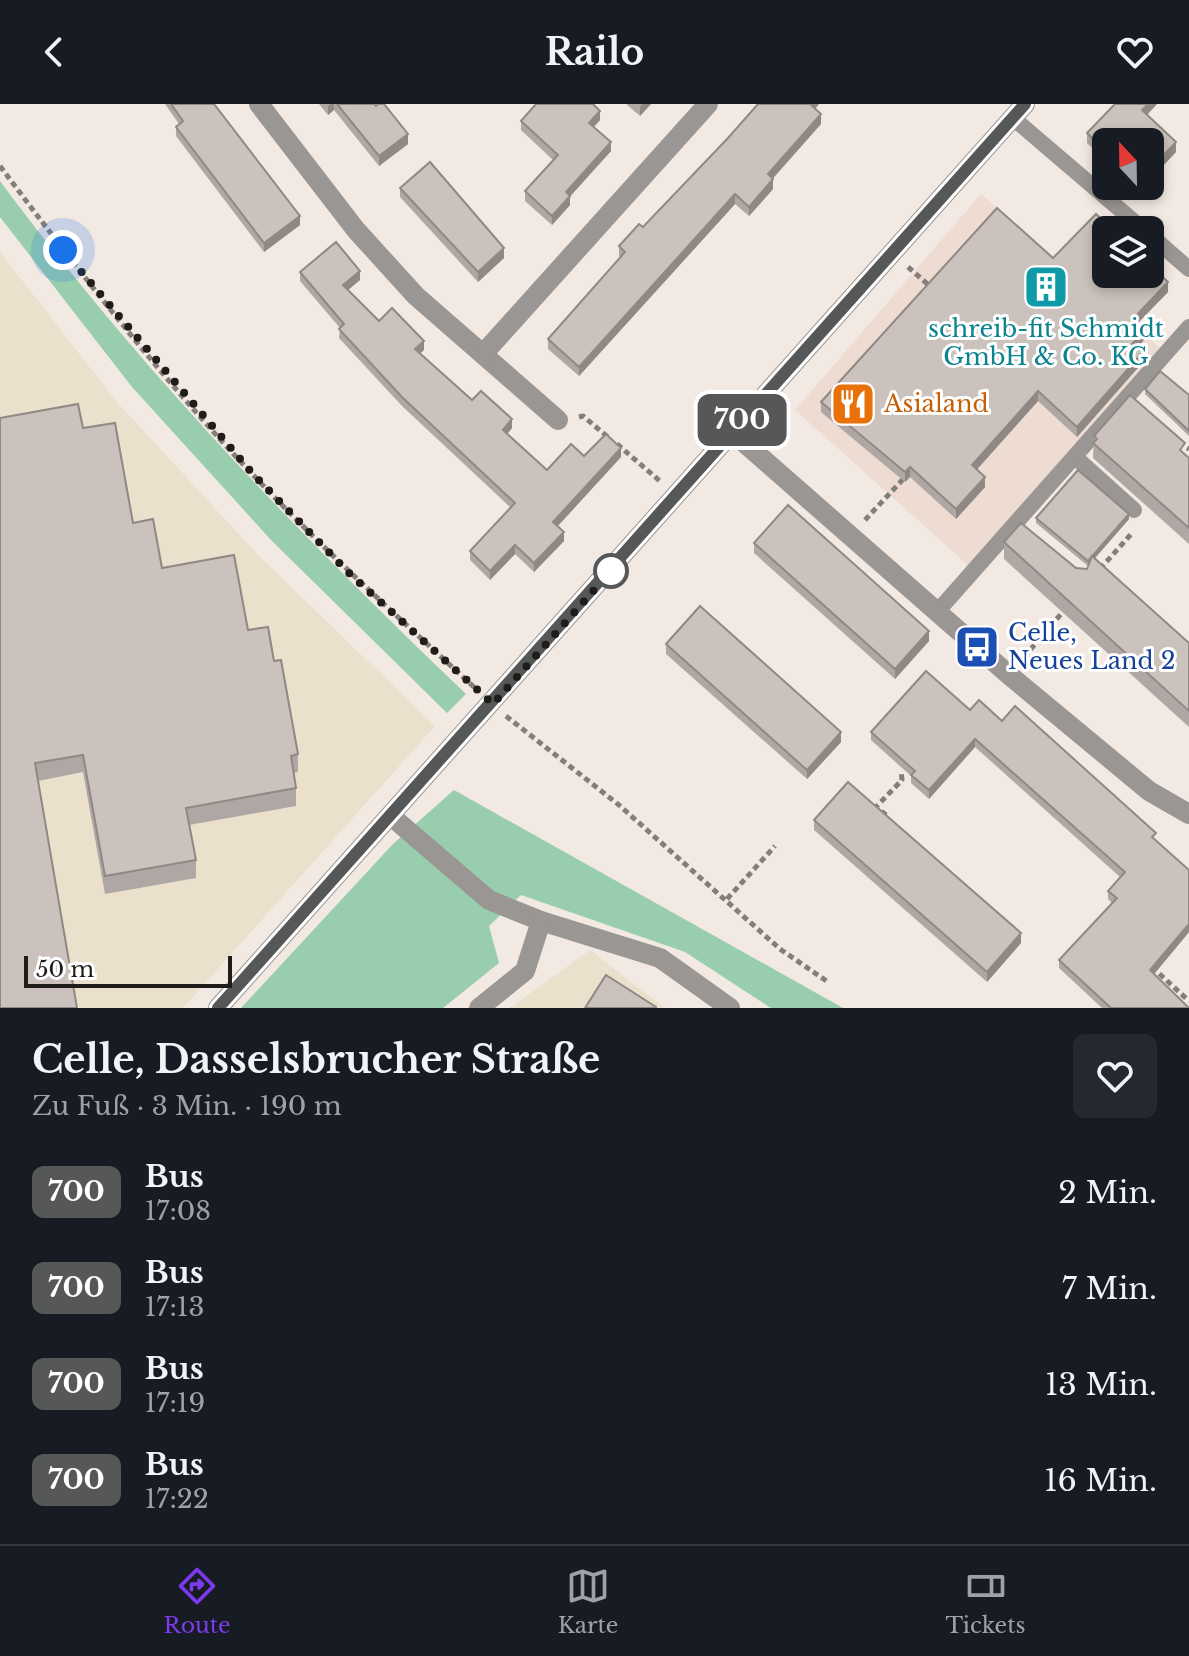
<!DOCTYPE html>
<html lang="de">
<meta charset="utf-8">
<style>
body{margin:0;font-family:"Libre Baskerville",serif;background:#242831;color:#f1f3f6;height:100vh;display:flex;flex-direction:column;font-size:30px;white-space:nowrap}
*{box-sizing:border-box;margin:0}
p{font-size:26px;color:#9ea1a6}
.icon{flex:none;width:44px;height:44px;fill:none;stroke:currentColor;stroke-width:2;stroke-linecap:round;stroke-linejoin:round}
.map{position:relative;height:904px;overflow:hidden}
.drawer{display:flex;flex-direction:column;background:#171b24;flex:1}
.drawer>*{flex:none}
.badge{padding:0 16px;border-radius:12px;font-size:28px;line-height:52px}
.needle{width:52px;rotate:338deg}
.controls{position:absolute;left:1092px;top:24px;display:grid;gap:16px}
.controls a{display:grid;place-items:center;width:72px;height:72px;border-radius:12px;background:#171b24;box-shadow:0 4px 12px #0003;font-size:40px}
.scale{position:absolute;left:24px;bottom:20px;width:208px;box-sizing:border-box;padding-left:8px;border:4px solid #1f1c1a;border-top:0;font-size:22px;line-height:28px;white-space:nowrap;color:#1f1c1a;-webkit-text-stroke:6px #fff;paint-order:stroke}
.you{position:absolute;width:40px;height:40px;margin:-20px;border:6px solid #fff;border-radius:50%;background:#1a73e8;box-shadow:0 0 0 12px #1a73e833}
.map>.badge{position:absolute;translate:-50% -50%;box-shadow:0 0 0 4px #fff}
.round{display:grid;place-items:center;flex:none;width:84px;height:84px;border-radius:12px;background:#242831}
.summary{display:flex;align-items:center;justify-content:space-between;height:136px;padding:0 32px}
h1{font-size:38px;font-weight:800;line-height:60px}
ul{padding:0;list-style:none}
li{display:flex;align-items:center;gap:24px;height:96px;padding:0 32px}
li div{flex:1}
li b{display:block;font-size:30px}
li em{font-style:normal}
li .badge{min-width:88px;font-weight:700;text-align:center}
header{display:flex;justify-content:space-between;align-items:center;height:104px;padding:0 32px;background:#171b24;font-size:36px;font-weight:800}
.dock{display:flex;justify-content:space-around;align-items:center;height:112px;border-top:2px solid #363941;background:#171b24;font-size:22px;color:#9ea1a6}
.dock a{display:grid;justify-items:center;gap:4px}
.dock .active{color:#7c3aed}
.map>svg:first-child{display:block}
</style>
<header><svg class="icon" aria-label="back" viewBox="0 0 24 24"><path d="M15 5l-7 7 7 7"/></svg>Railo<svg class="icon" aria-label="heart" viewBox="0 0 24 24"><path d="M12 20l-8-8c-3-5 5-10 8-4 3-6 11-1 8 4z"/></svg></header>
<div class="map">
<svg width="1189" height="904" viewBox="0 0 1189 904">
<rect width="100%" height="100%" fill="#f3e9e3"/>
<!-- built -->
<polygon fill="#eedcd3" points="981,90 1160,244 969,462 795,306"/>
<!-- industrial -->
<g fill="#ebe0cb">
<polygon points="0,148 116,297 259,452 435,622 183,904 0,904"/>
<polygon points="590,846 665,904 510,904"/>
</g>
<!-- green -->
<g fill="#98cdae">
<path d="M0 77C138 263 298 430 466 590L447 609 272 437 132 283 0 113Z"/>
<polygon points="454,686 843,904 771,904 685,848 521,791 489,822 499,859 443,904 241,904 393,740"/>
</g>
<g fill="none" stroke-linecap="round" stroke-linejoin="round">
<!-- path -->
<g stroke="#847e7a" stroke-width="5" stroke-dasharray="6 4" stroke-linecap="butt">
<path d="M0 62C80 169 163 276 255 373 325 447 400 515 475 584"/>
<polyline points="908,163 931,183"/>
<polyline points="579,313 583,312 609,334"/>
<polyline points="617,340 661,378"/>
<polyline points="1187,344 1189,345"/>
<polyline points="865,416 907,371"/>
<polyline points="1100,465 1133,428"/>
<polyline points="1024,553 1067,503"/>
<polyline points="506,612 619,701 780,845 828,878"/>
<polyline points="886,711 876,703 902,676 901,667"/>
<polyline points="727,795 775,742"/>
<polyline points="1152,863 1189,897"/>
</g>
<!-- service -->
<g stroke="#9a9693" stroke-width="16">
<polyline points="1013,14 1144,126"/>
<polyline points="1150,131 1189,165"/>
<polyline points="1075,353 1134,406"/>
<polyline points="937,508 1189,223"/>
</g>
<!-- minor -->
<g stroke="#9a9693" stroke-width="20">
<polyline points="259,0 356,126 416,192 558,316"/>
<polyline points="483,250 708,0"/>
<polyline points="732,328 1008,570 1149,687 1189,710"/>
<polyline points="391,712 489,796 541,817 660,854 730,904"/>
<polyline points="479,904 525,867 541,817"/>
</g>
<!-- tertiary -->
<polyline stroke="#9a9693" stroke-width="20" points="218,904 1025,0"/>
</g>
<!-- wall -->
<g fill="#afa7a3">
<polygon points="165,0 216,0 214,1 300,121 264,148 176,32 176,23 179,20"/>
<polygon points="319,0 374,0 408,40 379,62 334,6 328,11"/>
<polygon points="626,0 651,0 640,12"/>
<polygon points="758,0 819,0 815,5 821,20 772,74 773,85 749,112 735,100 579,272 548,245 548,235 620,153 619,152 619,142 643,123 728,34"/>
<polygon points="1115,0 1157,0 1147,11 1176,48 1160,65 1150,55 1150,38 1106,38 1106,57 1087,39 1087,29"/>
<polygon points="600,16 594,23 611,47 570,92 570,101 552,121 525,97 525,87 553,56 521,26 521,17"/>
<polygon points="400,84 504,154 478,178 400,93"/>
<polygon points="1053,154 1168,188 1137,220 1144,236 1137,244 1143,258 1077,333 1038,297 977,365 985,383 956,415 910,373 905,378 821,308 821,298"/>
<polygon points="300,168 360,176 348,186 379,217 424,246 420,249 472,296 512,324 507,330 547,366 584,352 621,353 558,422 564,437 534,468 515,450 490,476 470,456 470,447 511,404 402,302 339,234 340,224 300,177"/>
<polygon points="1145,285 1189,291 1189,332 1145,290"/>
<polygon points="83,324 133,419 162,464 248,526 274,557 298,650 298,668 294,669 296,684 296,702 189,721 196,756 196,774 105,790 83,668 38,677 0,904"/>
<polygon points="1094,332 1185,350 1189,354 1189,440 1093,354"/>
<polygon points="1036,414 1129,415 1095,454 1189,539 1189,623 1004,455 1004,438 1076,464 1087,465 1088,462 1036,419"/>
<polygon points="754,439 929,537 895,575 754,449"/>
<polygon points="666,540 841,638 807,675 666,550"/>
<polygon points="970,606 1002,617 1156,737 1189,766 1189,828 1154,870 1189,904 1102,904 1059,864 1059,856 1112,799 1108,795 1108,787 1120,773 975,643 929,695 911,679 911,672 871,636 871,628"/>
<polygon points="814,716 1021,839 987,878 814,726"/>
</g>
<!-- shaded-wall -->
<g fill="#8f8884">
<polygon points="330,0 334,0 334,6 328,11 328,2"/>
<polygon points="642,0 651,0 640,12 640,3"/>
<polygon points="810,0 819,0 810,10"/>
<polygon points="1148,0 1157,0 1142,16 1142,6"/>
<polygon points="600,7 600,16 589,28 589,19"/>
<polygon points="821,10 821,20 768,80 768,70"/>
<polygon points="408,30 408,40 379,62 379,52"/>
<polygon points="611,38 611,47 566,97 566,88"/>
<polygon points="1176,38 1176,48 1160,65 1160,55"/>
<polygon points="773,75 773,85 749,112 749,103"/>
<polygon points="735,90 735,100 579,272 579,263"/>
<polygon points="570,92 570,101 552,121 552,112"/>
<polygon points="300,112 300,121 264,148 264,139"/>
<polygon points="504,144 504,154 478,178 478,168"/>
<polygon points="360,167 360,176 343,190 343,181"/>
<polygon points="1168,178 1168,188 1132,225 1132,216"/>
<polygon points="1144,226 1144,236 1132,250 1132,240"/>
<polygon points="424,237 424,246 415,254 415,245"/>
<polygon points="1143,248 1143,258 1077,333 1077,323"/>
<polygon points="1038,287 1038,297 972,371 972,361"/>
<polygon points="512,315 512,324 503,335 503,326"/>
<polygon points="621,344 621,353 553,427 553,418"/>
<polygon points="910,363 910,373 905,378 905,368"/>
<polygon points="985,373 985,383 956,415 956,405"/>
<polygon points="1129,410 1129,415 1088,462 1088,457"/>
<polygon points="564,428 564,437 534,468 534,459"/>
<polygon points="515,441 515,450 490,476 490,467"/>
<polygon points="929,527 929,537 895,575 895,565"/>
<polygon points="841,628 841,638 807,675 807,666"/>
<polygon points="975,635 975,643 929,695 929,686"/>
<polygon points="1189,820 1189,828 1150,875 1150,866"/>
<polygon points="1021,829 1021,839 987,878 987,868"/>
</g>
<!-- building -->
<g fill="#ccc2bd" stroke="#8f8884" stroke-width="2">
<polygon points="171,0 214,0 300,112 264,139 176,23 183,17"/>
<polygon points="337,0 374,0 376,2 378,0 384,0 408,30 379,52"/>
<polygon points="536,0 593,0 600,7 589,19 611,38 566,88 570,92 552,112 525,87 558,51 521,17"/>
<polygon points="758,0 810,0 821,10 768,70 773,75 749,103 735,90 579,263 548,235 625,148 619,142 639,120 643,123 728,34"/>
<polygon points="1115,0 1148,0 1142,6 1176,38 1160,55 1150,46 1150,38 1106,38 1106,47 1087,29"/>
<polygon points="430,58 504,144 478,168 400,84"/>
<polygon points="997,104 1053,154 1096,110 1113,126 1106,126 1106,170 1150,170 1150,161 1168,178 1132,216 1144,226 1132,240 1143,248 1077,323 1038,287 972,361 985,373 956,405 910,363 905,368 821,298"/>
<polygon points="336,138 360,167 343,181 379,217 392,204 424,237 415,245 472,296 481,287 512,315 503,326 547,366 571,340 584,352 606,330 621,344 553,418 564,428 534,459 515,441 490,467 470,447 515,399 402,293 339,225 344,220 300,168"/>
<polygon points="1160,267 1189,291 1189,327 1145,285"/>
<polygon points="1130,291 1185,339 1180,346 1189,354 1189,424 1093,339 1097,335 1094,332"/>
<polygon points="78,300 83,324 115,319 133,419 153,415 162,464 234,451 248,526 268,523 274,557 281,556 298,650 291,652 296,684 186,704 196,756 105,772 83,651 35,659 77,904 0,904 0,314"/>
<polygon points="1078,366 1129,410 1088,457 1036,414"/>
<polygon points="788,401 929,527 895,565 754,439"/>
<polygon points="1021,419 1076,464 1087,465 1092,452 1189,539 1189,607 1004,438"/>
<polygon points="700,502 841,628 807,666 666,540"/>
<polygon points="926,567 970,606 979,596 1002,617 1015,602 1156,729 1152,733 1189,766 1189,820 1150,866 1189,904 1111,904 1059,856 1117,794 1108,787 1125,768 975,635 929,686 911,671 915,667 871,628"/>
<polygon points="848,678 1021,829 987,868 814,716"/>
<polygon points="606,871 656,903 656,904 585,904"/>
</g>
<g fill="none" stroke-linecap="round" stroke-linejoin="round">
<!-- line casing -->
<g stroke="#fff" stroke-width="18">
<polyline id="line" points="218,904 1025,0"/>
</g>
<!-- line -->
<use href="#line" stroke="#565757" stroke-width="12"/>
<!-- walk -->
<polyline stroke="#1f1c1a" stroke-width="8" stroke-dasharray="0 14.4" points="63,146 253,370 351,471 493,600 611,467"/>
</g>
<!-- icons -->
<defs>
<g id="building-square" transform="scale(2.3)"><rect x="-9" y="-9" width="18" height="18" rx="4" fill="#0f9aa8" stroke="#fff"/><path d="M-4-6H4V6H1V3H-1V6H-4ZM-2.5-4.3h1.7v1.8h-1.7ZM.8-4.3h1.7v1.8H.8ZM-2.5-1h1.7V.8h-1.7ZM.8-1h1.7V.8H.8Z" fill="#fff"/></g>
<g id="restaurant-square" transform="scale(2.3)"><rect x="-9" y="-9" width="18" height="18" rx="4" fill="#e8710a" stroke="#fff"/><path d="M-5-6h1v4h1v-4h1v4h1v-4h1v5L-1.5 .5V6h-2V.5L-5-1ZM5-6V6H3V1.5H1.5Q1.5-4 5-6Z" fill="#fff"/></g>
<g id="bus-square" transform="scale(2.3)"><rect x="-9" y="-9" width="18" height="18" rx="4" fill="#1a4fb4" stroke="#fff"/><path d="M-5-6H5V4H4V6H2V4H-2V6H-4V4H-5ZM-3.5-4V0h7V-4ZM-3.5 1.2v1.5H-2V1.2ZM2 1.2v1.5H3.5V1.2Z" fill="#fff"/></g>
</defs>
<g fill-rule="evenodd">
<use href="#building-square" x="1046" y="183"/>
<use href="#restaurant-square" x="853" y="300"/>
<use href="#bus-square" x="977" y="543"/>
</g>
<!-- markers -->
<circle fill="#fff" stroke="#565757" stroke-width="4" cx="611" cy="467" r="16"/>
<g text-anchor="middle" stroke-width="6" stroke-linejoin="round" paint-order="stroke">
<!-- culture labels -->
<g font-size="24" fill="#0d838f" stroke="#fff">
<text x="1046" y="233">schreib-fit Schmidt<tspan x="1046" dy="28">GmbH &amp; Co. KG</tspan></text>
</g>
<!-- food labels -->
<g font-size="24" fill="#c56008" stroke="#fff" text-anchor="start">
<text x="884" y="308">Asialand</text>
</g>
<!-- transit labels -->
<g font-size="24" fill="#164399" stroke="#fff" text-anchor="start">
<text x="1008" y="537">Celle,<tspan x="1008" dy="28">Neues Land 2</tspan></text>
</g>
</g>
</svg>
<div class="controls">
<a><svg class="needle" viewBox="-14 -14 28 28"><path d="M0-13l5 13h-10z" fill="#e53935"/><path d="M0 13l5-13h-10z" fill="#9ea1a6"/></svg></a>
<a><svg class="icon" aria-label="layers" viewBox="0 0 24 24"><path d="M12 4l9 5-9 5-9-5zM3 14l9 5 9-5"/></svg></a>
</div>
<div class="scale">50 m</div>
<div class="you" style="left:63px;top:146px"></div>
<b class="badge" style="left:742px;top:316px;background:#565757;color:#fff">700</b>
</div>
<section class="drawer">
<div class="summary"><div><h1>Celle, Dasselsbrucher Straße</h1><p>Zu Fuß · 3 Min. · 190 m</p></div><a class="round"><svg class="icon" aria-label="heart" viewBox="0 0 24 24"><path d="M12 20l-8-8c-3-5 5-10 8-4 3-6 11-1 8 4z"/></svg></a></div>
<ul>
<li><span class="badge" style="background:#565757;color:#fff">700</span><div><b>Bus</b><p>17:08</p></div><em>2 Min.</em></li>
<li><span class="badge" style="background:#565757;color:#fff">700</span><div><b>Bus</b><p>17:13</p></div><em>7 Min.</em></li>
<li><span class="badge" style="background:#565757;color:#fff">700</span><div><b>Bus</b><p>17:19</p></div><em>13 Min.</em></li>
<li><span class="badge" style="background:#565757;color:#fff">700</span><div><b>Bus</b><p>17:22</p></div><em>16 Min.</em></li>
</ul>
</section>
<nav class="dock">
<a class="active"><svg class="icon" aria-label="directions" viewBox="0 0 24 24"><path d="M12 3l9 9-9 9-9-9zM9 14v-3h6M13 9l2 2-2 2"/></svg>Route</a>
<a><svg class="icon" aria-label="map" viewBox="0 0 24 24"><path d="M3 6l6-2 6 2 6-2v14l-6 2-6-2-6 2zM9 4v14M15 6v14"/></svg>Karte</a>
<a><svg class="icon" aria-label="tickets" viewBox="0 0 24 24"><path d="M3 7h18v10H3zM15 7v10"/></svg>Tickets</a>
</nav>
